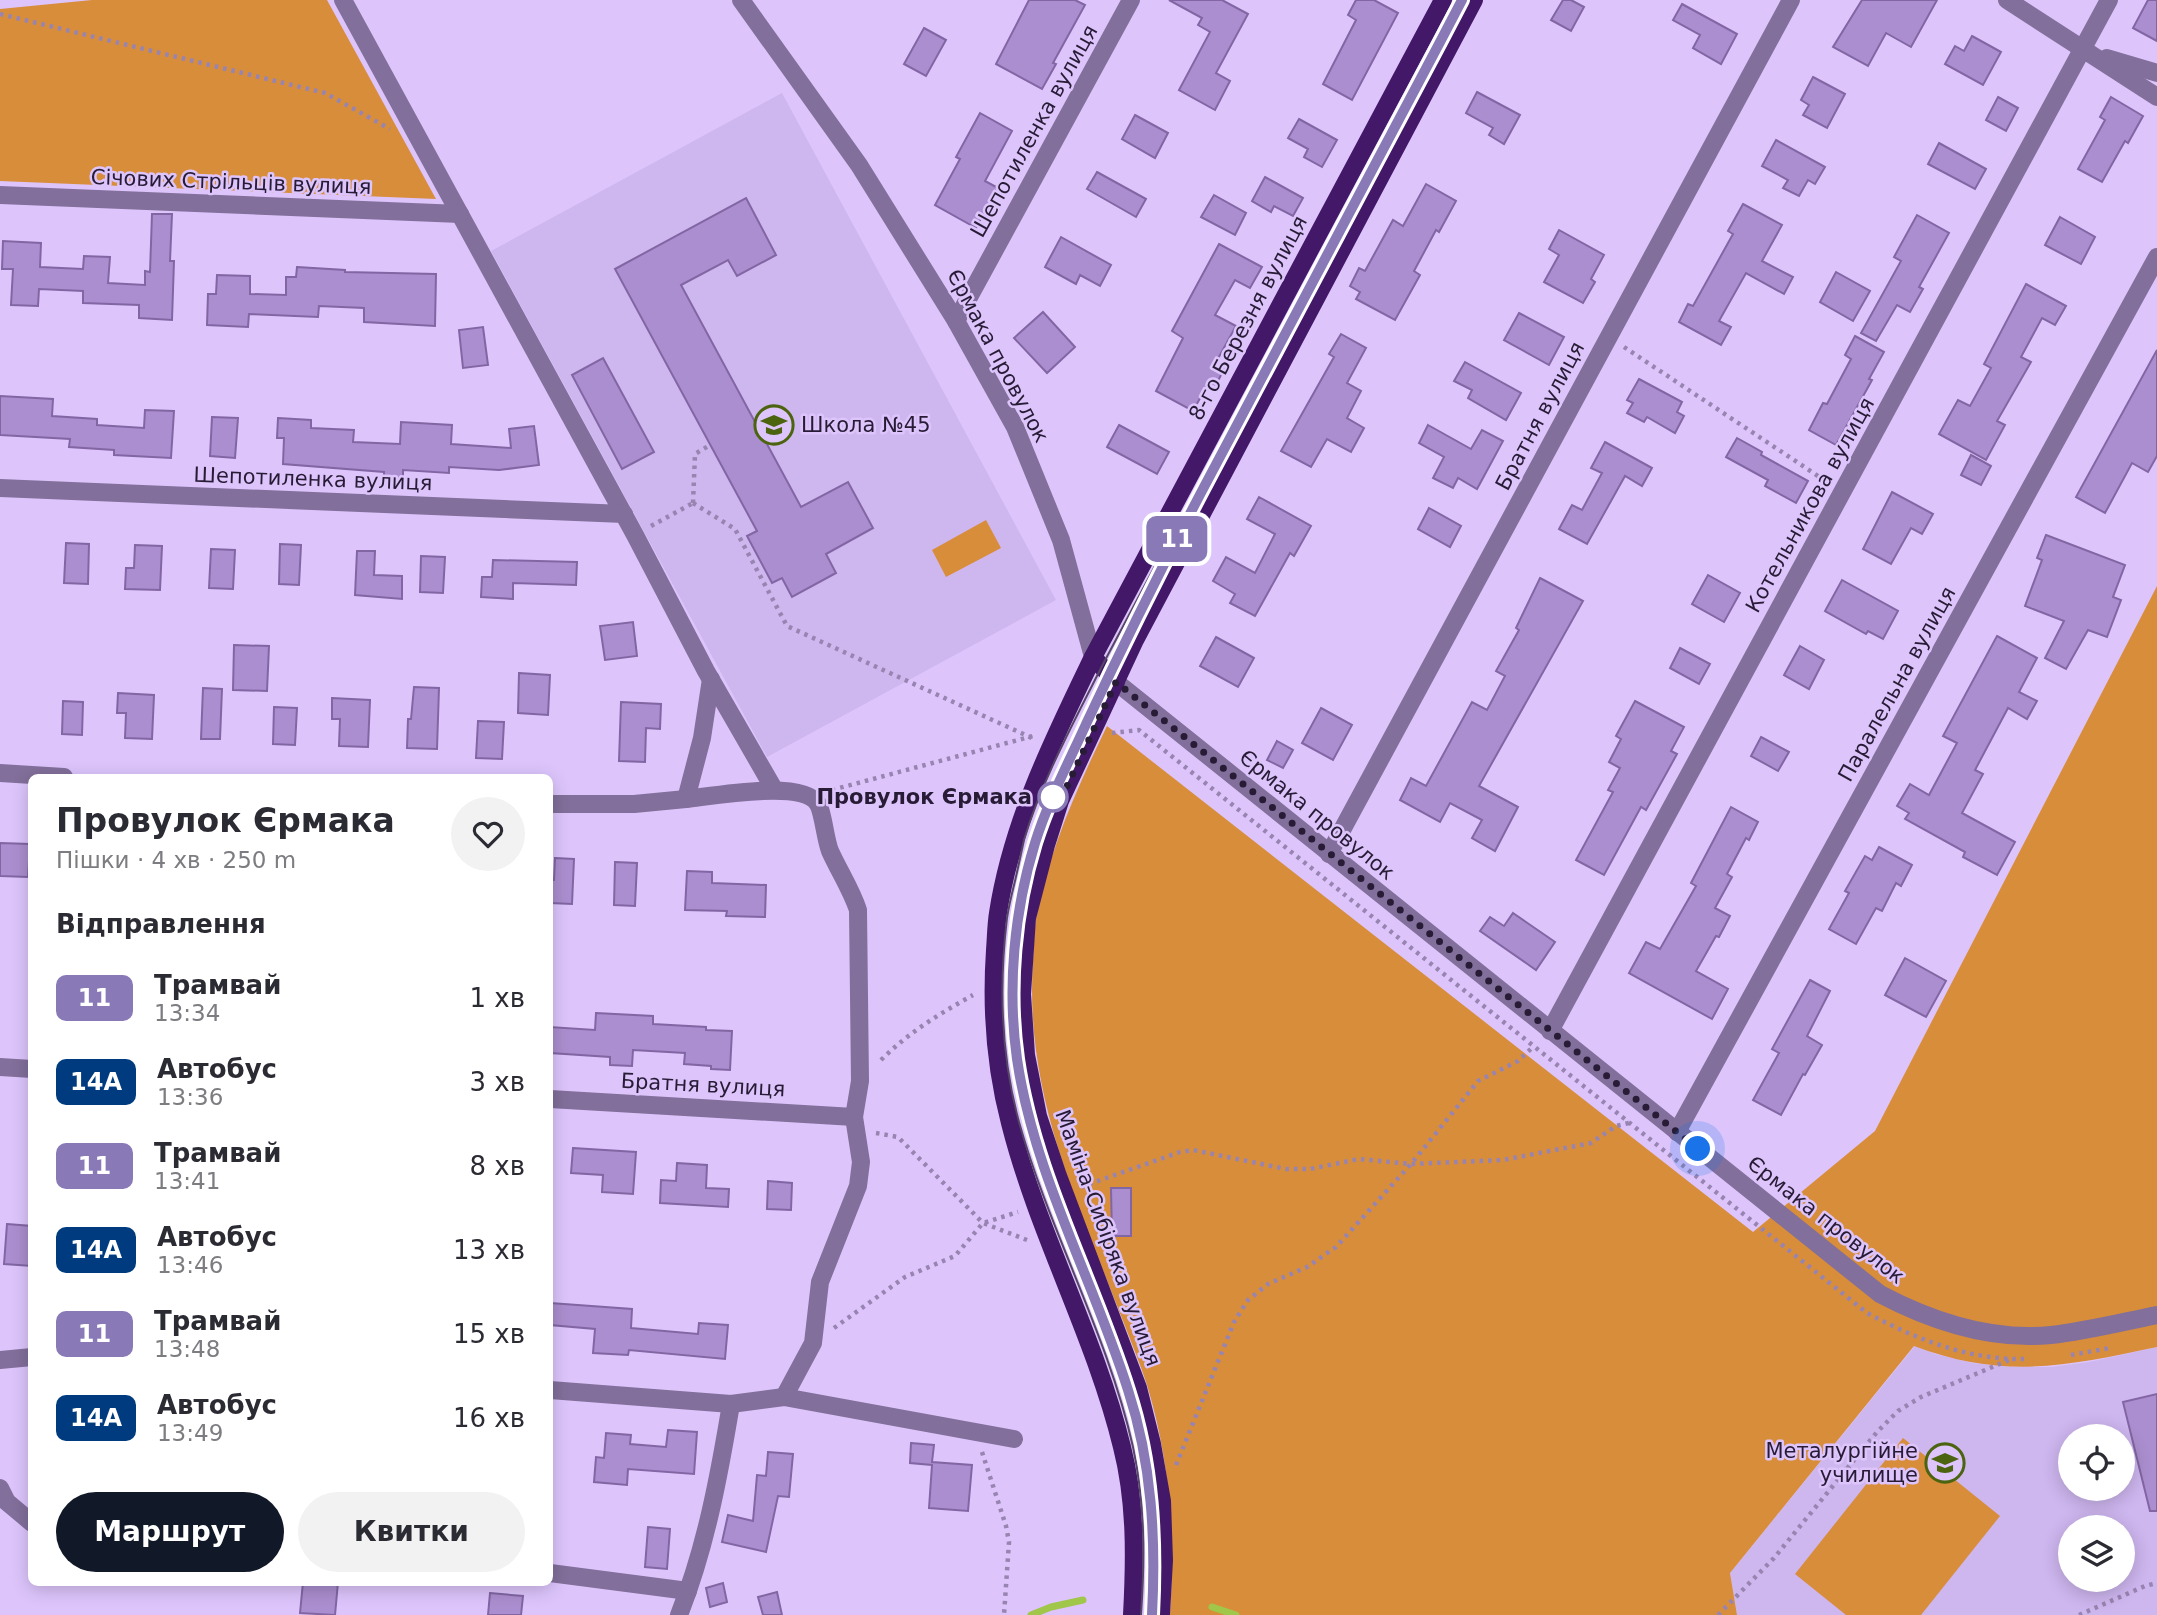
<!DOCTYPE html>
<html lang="uk">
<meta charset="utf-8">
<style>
body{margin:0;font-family:"DejaVu Sans",sans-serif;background:#f2f2f3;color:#2b2b33;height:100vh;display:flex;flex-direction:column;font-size:26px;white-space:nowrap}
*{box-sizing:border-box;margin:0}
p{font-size:23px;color:#7c7c81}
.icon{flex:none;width:38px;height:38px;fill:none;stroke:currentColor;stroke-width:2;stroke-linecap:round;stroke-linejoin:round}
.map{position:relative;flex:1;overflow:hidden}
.drawer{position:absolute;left:28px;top:774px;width:525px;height:812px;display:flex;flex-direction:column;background:#fff;border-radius:10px;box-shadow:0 4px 18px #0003}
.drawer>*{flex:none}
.badge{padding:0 14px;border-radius:10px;font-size:24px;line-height:46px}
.fabs{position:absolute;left:2058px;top:1424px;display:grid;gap:14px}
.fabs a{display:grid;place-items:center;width:77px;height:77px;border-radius:50%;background:#fff;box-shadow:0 4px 18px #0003;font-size:35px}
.you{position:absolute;width:35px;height:35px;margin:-18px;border:5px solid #fff;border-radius:50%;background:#1a73e8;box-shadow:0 0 0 10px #1a73e833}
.map>.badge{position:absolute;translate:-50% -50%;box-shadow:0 0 0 4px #fff}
h2{padding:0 28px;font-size:26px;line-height:63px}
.round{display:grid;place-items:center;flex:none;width:74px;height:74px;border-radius:37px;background:#f2f2f3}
.summary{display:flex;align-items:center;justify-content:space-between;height:119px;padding:0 28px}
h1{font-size:33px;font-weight:600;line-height:52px}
.action{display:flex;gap:14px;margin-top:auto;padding:14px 28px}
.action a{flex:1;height:80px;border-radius:42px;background:#111827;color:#fff;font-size:28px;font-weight:600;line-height:80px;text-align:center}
.action a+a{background:#f2f2f3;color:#2b2b33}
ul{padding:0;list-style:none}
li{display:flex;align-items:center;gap:21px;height:84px;padding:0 28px}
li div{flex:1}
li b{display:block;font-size:26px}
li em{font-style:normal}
li .badge{min-width:77px;font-weight:700;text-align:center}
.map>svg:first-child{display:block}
</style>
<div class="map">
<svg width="2157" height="1615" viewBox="0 0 2157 1615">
<rect width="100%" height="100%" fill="#ddc5fc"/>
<!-- built -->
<g fill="#ceb6ef" fill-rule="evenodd">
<polygon points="782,93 1056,600 767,757 491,251"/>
<path d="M1915 1346 1935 1354 1972 1363 2011 1367H2051L2089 1362 2157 1347V1615H1737L1730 1573ZM2070 1437H2123V1489H2070ZM2070 1528H2123V1580H2070Z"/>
</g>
<!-- green -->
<g fill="#d88d3b">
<polygon points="92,0 327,0 436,199 0,181 0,9"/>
<polygon points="986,520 1001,548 946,577 932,550"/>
<path d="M2157 586V1347C2067 1366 2004 1380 1914 1346L1730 1573 1737 1615H1170C1175 1537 1170 1460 1147 1385 1140 1363 1131 1342 1123 1321 1077 1202 1024 1092 1033 961 1034 947 1034 932 1036 919 1049 850 1077 788 1107 726L1753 1232 1875 1131Z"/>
<polygon points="1903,1438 2000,1516 1921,1615 1846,1615 1795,1574"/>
</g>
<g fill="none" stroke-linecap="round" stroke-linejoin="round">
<!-- stream -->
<g stroke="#a0c64a" stroke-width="7">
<polyline points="1212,1607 1236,1615"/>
<polyline points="1031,1615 1051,1607 1083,1600"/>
</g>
</g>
<!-- building -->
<g fill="#ab8ecf" stroke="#8266a4" stroke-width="2">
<polygon points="1029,0 1075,0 1085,5 1053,63 1056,64 1042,89 996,64"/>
<polygon points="1169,0 1222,0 1248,14 1216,73 1230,81 1215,110 1179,90 1210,32 1198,25 1202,18"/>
<polygon points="1356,0 1374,0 1398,13 1352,100 1323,84 1356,20 1348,15"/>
<polygon points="1563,0 1571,0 1584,7 1571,31 1551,20"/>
<polygon points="1862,0 1937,0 1911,47 1886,33 1868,66 1833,47"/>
<polygon points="2148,0 2157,0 2157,41 2133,28"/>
<polygon points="1682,4 1737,34 1721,64 1693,48 1700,35 1673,20"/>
<polygon points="924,28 946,40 926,76 904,64"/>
<polygon points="1972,36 2001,52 1983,85 1945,64 1955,46 1964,51"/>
<polygon points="1813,77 1845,94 1827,128 1803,115 1809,105 1801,100"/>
<polygon points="1477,92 1520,115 1504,144 1489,135 1493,128 1466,113"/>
<polygon points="1998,97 2018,108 2006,131 1986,120"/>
<polygon points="2111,97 2143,116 2128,143 2125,141 2102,182 2078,169 2105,120 2100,117"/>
<polygon points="980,113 1012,131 985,181 998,188 976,228 935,205 960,159 956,157"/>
<polygon points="1135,115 1168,133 1155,158 1122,139"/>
<polygon points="1299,119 1337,140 1322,167 1304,157 1308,149 1288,138"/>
<polygon points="1776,140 1825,167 1815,184 1808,180 1799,196 1783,188 1788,180 1762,166"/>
<polygon points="1939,143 1986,169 1975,189 1928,164"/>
<polygon points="1097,172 1146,199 1136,217 1087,189"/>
<polygon points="1265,177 1303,198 1293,216 1274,206 1271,212 1252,201"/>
<polygon points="1426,184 1456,201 1439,232 1436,230 1414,271 1420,275 1395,320 1356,299 1360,292 1350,286 1359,268 1365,271 1393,220 1403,226"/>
<polygon points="1214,195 1246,213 1235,235 1201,217"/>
<polygon points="746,198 776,255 737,276 728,260 681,285 801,507 848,482 873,528 826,554 836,573 792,597 782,578 772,583 747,536 757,531 615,269"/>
<polygon points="1743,204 1782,225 1762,261 1793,277 1784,294 1746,273 1719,321 1731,327 1721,345 1679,322 1688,304 1693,306 1733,234 1728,231"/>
<polygon points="152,214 172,214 170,261 174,261 172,320 139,318 139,305 83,303 83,291 39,289 38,306 11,305 13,269 2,269 3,241 41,243 40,267 83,269 84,256 110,257 108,283 145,285 145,271 150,272"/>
<polygon points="1917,215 1949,233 1919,287 1923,289 1910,312 1897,305 1876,341 1861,333 1901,261 1894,257"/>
<polygon points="2060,217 2095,237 2081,264 2045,245"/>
<polygon points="1559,230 1604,255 1591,279 1595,282 1583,303 1544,282 1559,255 1549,249"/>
<polygon points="1061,237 1111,265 1100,286 1080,275 1076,284 1045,267"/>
<polygon points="1219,244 1262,267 1250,288 1235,280 1215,315 1236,326 1215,364 1224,369 1216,385 1209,382 1193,411 1156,391 1183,338 1172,331"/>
<polygon points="297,267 345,270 345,272 436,274 435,326 364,322 364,308 319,306 318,317 249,314 248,327 207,325 208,294 216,294 217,275 250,276 250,294 286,295 286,277 296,277"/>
<polygon points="1836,272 1870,291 1853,321 1820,302"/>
<polygon points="2026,284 2066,306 2055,325 2042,318 2021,357 2031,362 1997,421 2005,425 1986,460 1939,434 1958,400 1970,406 1991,368 1984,364"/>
<polygon points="1043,312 1075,347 1047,373 1014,338"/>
<polygon points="1519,313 1564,337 1549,365 1504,340"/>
<polygon points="483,327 488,365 463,368 459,330"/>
<polygon points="1341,334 1366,348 1347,383 1361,391 1347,418 1364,428 1351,452 1327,439 1311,467 1281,451 1334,357 1329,354"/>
<polygon points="1855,336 1884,352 1869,379 1872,380 1836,445 1809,430 1823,403 1827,404 1851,359 1845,355"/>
<polygon points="2157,350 2157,456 2148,472 2132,463 2105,513 2076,497"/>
<polygon points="603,358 654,452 622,469 572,375"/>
<polygon points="1465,362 1521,393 1506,420 1468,398 1472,390 1454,381"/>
<polygon points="1639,379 1682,402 1677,412 1684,416 1675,433 1647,417 1644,422 1627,413 1633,403 1627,400"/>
<polygon points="0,396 53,399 52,416 97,419 97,425 144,428 145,410 174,411 171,458 114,455 114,450 69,447 70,439 0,435"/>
<polygon points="212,417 238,418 235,458 210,456"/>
<polygon points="278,418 311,420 311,428 354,430 353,442 400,444 401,422 452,425 451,444 511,448 509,429 534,426 539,465 499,470 449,467 449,473 403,470 403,478 384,477 384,472 283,464 284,438 277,438"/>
<polygon points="1119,425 1169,452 1157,474 1107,447"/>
<polygon points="1428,425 1471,449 1482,430 1503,441 1477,489 1458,478 1453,488 1433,478 1444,457 1419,443"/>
<polygon points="1737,438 1762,452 1761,455 1808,481 1796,503 1765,486 1768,480 1726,457"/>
<polygon points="1605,442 1652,468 1642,486 1625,476 1587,544 1559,529 1572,505 1582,510 1602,473 1591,468"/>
<polygon points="1971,455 1991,466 1981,485 1961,475"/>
<polygon points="1892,492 1933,514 1922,534 1911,528 1891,564 1863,549"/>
<polygon points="1259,497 1311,526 1294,556 1290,553 1255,616 1230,603 1235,594 1213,581 1226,557 1255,573 1275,534 1247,519"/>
<polygon points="1429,508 1461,526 1450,547 1418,529"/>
<polygon points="2046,535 2125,565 2113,597 2121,600 2107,637 2088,630 2066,669 2045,658 2064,621 2025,606 2042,560 2037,558"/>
<polygon points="66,543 89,544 88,584 64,583"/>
<polygon points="280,544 301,545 299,585 279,584"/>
<polygon points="135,545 162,546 160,590 125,589 126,568 134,568"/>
<polygon points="211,549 235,550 233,589 209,588"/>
<polygon points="357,551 375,551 374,575 402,576 402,599 355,595"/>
<polygon points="421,556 445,557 443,593 420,592"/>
<polygon points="493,560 577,562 576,585 513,583 513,599 481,597 482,577 492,577"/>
<polygon points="1708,575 1740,593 1724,622 1692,604"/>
<polygon points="1540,578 1583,601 1479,786 1518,807 1495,851 1472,838 1482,820 1450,803 1440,822 1400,800 1411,778 1426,786 1472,702 1487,710 1505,676 1496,671 1519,630 1516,628"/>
<polygon points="1842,580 1898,611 1883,639 1868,631 1866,634 1825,611"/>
<polygon points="633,622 637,656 605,660 600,626"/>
<polygon points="1997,636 2037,658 2019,692 2037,701 2027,719 2008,708 1975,770 1983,774 1962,813 2015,842 1997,875 1963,857 1965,852 1905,819 1909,813 1897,806 1910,784 1929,795 1957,743 1943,736"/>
<polygon points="1216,637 1254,658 1238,687 1200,666"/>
<polygon points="234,645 269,646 267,691 233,690"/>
<polygon points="1800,646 1824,660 1809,689 1784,675"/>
<polygon points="1680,648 1710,664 1699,684 1670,668"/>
<polygon points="519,673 550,675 548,715 518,713"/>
<polygon points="414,687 439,688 437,749 407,748 408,719 411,719"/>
<polygon points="203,688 222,689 220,739 201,739"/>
<polygon points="118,693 154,695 152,739 125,738 126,713 117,713"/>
<polygon points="332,698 370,700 368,747 339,746 340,719 332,719"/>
<polygon points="63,701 83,702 82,735 62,734"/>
<polygon points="1635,701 1684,727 1671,751 1677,754 1646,810 1641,807 1604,875 1576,860 1613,792 1608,790 1620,768 1609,762 1621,739 1616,736"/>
<polygon points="621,702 661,704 660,729 646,728 645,762 619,761"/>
<polygon points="274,707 297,708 295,745 273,744"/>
<polygon points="1321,708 1352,725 1333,760 1302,743"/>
<polygon points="478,721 504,722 502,759 476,758"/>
<polygon points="1761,737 1789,752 1778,771 1751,756"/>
<polygon points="1277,741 1293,750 1283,768 1267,760"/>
<polygon points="1731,807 1758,822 1749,840 1746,838 1727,874 1732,877 1715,908 1730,916 1719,937 1716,936 1696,971 1728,989 1712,1019 1629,973 1646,942 1660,949 1696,886 1691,883"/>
<polygon points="0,843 30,844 28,877 0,876"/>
<polygon points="1879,847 1912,865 1901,886 1896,883 1882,911 1876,908 1856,944 1829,929 1849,893 1845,891 1865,856 1872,860"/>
<polygon points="555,858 574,859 572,904 550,903 550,880 554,880"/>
<polygon points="615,862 637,863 635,906 614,905"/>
<polygon points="687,871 712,872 712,883 766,885 765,917 726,916 727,911 685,910"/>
<polygon points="1513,913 1555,942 1536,970 1480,931 1490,917 1504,926"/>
<polygon points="1905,958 1946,981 1926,1017 1885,995"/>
<polygon points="1810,980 1830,991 1807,1036 1822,1045 1805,1075 1803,1074 1781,1115 1753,1100 1779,1053 1772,1049"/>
<polygon points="596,1013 653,1016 653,1024 706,1027 706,1030 732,1031 730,1070 711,1069 711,1066 684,1064 685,1053 633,1050 632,1066 610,1065 610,1057 550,1053 550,1027 595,1030"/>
<polygon points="573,1148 636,1152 633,1194 602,1192 603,1175 571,1173"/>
<polygon points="677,1163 707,1165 706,1188 729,1189 728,1207 660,1203 661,1180 676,1181"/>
<polygon points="768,1181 792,1183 791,1210 767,1209"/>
<polygon points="1111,1188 1131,1188 1131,1236 1112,1236"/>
<polygon points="7,1224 32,1226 32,1266 4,1264"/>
<polygon points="550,1303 632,1309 631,1328 698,1334 699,1323 728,1325 725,1359 629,1350 628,1355 593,1353 595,1329 550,1325"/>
<polygon points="2157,1394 2157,1511 2150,1511 2123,1402"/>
<polygon points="668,1430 697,1432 694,1474 628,1469 627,1485 594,1482 596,1457 604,1458 606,1433 631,1435 630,1444 666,1447"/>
<polygon points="911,1443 934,1445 932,1462 972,1465 968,1511 929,1508 932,1465 910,1463"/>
<polygon points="768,1452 793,1454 789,1497 778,1496 766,1552 722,1542 728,1515 753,1521 757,1475 766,1476"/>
<polygon points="648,1527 670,1529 667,1569 645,1567"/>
<polygon points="303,1582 338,1582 335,1615 300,1613"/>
<polygon points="723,1583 727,1602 710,1607 706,1588"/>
<polygon points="777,1592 782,1615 763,1615 758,1597"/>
<polygon points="490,1593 523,1596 521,1615 488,1615"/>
</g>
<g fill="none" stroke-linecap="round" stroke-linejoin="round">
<!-- path -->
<g stroke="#9884b0" stroke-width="4.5" stroke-dasharray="3.5 5" stroke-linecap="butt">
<polyline points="0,14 325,93 390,129"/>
<polyline points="1624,347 1827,482"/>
<polyline points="693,503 735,529 787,626 1032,738"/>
<polyline points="693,503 695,454 710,445"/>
<polyline points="651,526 693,503"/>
<path d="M1112 733 1139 730 1867 1313C1916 1339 1968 1360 2024 1359"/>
<polyline points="832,790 1033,736"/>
<path d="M881 1060C908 1033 939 1014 973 995"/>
<polyline points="876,1133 898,1137 983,1223 1027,1240"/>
<polyline points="1081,1187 1180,1152 1193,1150 1286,1169 1310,1169 1359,1159 1411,1164 1503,1160 1591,1143 1616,1126 1629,1123"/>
<polyline points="834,1328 905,1277 955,1256 983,1223 1018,1212"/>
<polyline points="2071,1355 2110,1348"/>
<polyline points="982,1452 1006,1526 1009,1542 1004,1615"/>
<polyline points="1176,1465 1234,1322 1248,1300 1268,1284 1307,1267 1336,1247 1411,1164 1478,1081 1518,1061 1534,1046"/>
<polyline points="1718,1615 1774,1558 1877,1432 1898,1411 1921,1397 2009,1360"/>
<polyline points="2079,1615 2145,1586 2157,1583"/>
</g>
<!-- minor -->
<g stroke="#826f9b" stroke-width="18">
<polyline points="343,0 635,535 706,671 774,789"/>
<polyline points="741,0 859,165 956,321 1015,427 1061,540 1093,657"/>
<polyline points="2007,0 2157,97"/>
<polyline points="2107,58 2157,73"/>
<polyline points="0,195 460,214"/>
<polyline points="956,321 1131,0"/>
<polyline points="0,488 624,514"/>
<path d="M711 679 702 738 686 799C713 796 803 779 818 804 823 812 825 838 830 851 839 871 851 889 858 910L860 1081 854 1117 861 1162 858 1186 820 1282 813 1343 784 1397"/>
<path d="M1116 682 1880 1294C1933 1322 1990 1341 2051 1335 2087 1331 2122 1322 2157 1315"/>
<polyline points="0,773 64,777"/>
<polyline points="550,804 634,804 686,799"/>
<polyline points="1329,854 1791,0"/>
<polyline points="1550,1031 2109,0"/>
<polyline points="0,1067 32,1069"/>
<polyline points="550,1099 854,1117"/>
<polyline points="1677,1132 2157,257"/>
<polyline points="0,1360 32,1357"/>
<polyline points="550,1390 731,1404 784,1397 1014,1439"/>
<polyline points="0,1488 7,1502 32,1523"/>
<polyline points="550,1573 688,1591"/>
<path d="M679 1615C706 1547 719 1476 731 1404"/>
</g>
<!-- major -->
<g stroke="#431868" stroke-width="18">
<polyline points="1093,657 1116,682"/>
<path d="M1132 1615C1135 1559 1136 1502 1122 1447 1095 1336 1038 1234 1010 1123 995 1066 991 1009 995 950 996 938 996 925 998 913 1012 822 1053 740 1093 657L1443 0"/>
<polyline points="1161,1615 1164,1560 1162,1501 1152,1444 1138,1388 1058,1176 1038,1116 1026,1055 1022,994 1027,918 1046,845 1060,801 1135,640 1474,0"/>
</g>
<!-- tram -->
<g stroke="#564768" stroke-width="2">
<polyline points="1023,892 1035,842 1062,773 1118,656"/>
<polyline points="1116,1357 1129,1391 1135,1417"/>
<path d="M1141 1615C1145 1558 1145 1503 1133 1447 1108 1335 1050 1233 1019 1122 1001 1056 999 985 1007 918 1009 905 1012 893 1015 881 1018 868 1021 854 1024 840 1042 780 1074 722 1102 666L1455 0"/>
</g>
</g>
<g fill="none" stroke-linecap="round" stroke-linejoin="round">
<!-- line casing -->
<g stroke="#fff" stroke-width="16">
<path id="line" d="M1152 1615C1156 1539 1152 1463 1128 1390 1093 1279 1034 1175 1017 1059 1007 988 1014 911 1035 843 1048 801 1069 762 1087 722 1124 643 1163 565 1204 487 1290 325 1377 163 1462 0"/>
</g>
<!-- line -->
<use href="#line" stroke="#897ab7" stroke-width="10"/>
<!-- walk -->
<polyline stroke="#271b35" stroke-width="7" stroke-dasharray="0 12.6" points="1053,797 1060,801 1116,682 1698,1149"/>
</g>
<!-- icons -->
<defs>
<g id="school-ring" transform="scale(2.0125)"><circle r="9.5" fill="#ddc5fc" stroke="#4c630f" stroke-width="1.5"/><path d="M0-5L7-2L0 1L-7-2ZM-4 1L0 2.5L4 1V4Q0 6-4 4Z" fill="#4c630f"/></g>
<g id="university-ring" transform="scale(2.0125)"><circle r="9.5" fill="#ddc5fc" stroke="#4c630f" stroke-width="1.5"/><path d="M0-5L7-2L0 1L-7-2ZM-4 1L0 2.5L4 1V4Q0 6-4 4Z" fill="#4c630f"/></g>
</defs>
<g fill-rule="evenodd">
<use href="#school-ring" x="774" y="425"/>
<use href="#university-ring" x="1945" y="1463"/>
</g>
<!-- markers -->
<circle fill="#fff" stroke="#897ab7" stroke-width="3.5" cx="1053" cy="797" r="14"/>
<g text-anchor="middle" stroke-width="5" stroke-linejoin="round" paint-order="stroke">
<!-- street labels -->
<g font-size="21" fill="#271b35" stroke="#ddc5fc">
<text transform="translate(1034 131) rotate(-61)" y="7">Шепотиленка вулиця</text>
<text transform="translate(231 182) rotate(2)" y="7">Січових Стрільців вулиця</text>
<text transform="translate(1248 318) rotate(-62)" y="7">8-го Березня вулиця</text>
<text transform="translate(998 356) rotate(62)" y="7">Єрмака провулок</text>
<text transform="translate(1540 416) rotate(-62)" y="7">Братня вулиця</text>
<text transform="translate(313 479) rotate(2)" y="7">Шепотиленка вулиця</text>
<text transform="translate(1810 505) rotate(-61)" y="7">Котельникова вулиця</text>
<text transform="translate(1897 684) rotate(-61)" y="7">Паралельна вулиця</text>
<text transform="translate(1317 815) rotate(39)" y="7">Єрмака провулок</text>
<text transform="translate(703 1085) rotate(3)" y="7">Братня вулиця</text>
<text transform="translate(1826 1220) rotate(38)" y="7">Єрмака провулок</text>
<text transform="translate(1108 1238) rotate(70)" y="7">Маміна-Сибіряка вулиця</text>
</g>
<!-- poi labels -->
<g font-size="21" fill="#271b35" stroke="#ddc5fc" text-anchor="start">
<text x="801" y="432">Школа №45</text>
<text x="1918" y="1458" text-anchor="end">Металургійне<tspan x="1918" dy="24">училище</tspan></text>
</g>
<!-- stop labels -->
<g font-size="21" font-weight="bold" fill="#271b35" stroke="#ddc5fc" text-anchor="end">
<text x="1032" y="804">Провулок Єрмака</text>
</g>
</g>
</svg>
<div class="fabs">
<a><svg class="icon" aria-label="locate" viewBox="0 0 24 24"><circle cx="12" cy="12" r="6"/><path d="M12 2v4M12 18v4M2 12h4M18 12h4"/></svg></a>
<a><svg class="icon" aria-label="layers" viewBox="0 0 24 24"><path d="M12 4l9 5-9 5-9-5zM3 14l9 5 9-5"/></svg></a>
</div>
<div class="you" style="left:1698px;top:1149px"></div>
<b class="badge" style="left:1177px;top:539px;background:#897ab7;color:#fff">11</b>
<section class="drawer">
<div class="summary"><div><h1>Провулок Єрмака</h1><p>Пішки · 4 хв · 250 m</p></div><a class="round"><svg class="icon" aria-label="heart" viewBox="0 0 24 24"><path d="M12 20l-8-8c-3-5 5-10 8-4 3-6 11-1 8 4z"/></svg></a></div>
<h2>Відправлення</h2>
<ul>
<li><span class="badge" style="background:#897ab7;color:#fff">11</span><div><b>Трамвай</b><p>13:34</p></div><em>1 хв</em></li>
<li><span class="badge" style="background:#003b80;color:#fff">14А</span><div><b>Автобус</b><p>13:36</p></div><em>3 хв</em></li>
<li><span class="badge" style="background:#897ab7;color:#fff">11</span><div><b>Трамвай</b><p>13:41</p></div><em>8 хв</em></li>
<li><span class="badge" style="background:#003b80;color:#fff">14А</span><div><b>Автобус</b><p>13:46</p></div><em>13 хв</em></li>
<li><span class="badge" style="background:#897ab7;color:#fff">11</span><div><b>Трамвай</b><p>13:48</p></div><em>15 хв</em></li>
<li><span class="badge" style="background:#003b80;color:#fff">14А</span><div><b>Автобус</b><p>13:49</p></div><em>16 хв</em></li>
</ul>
<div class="action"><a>Маршрут</a><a>Квитки</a></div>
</section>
</div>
